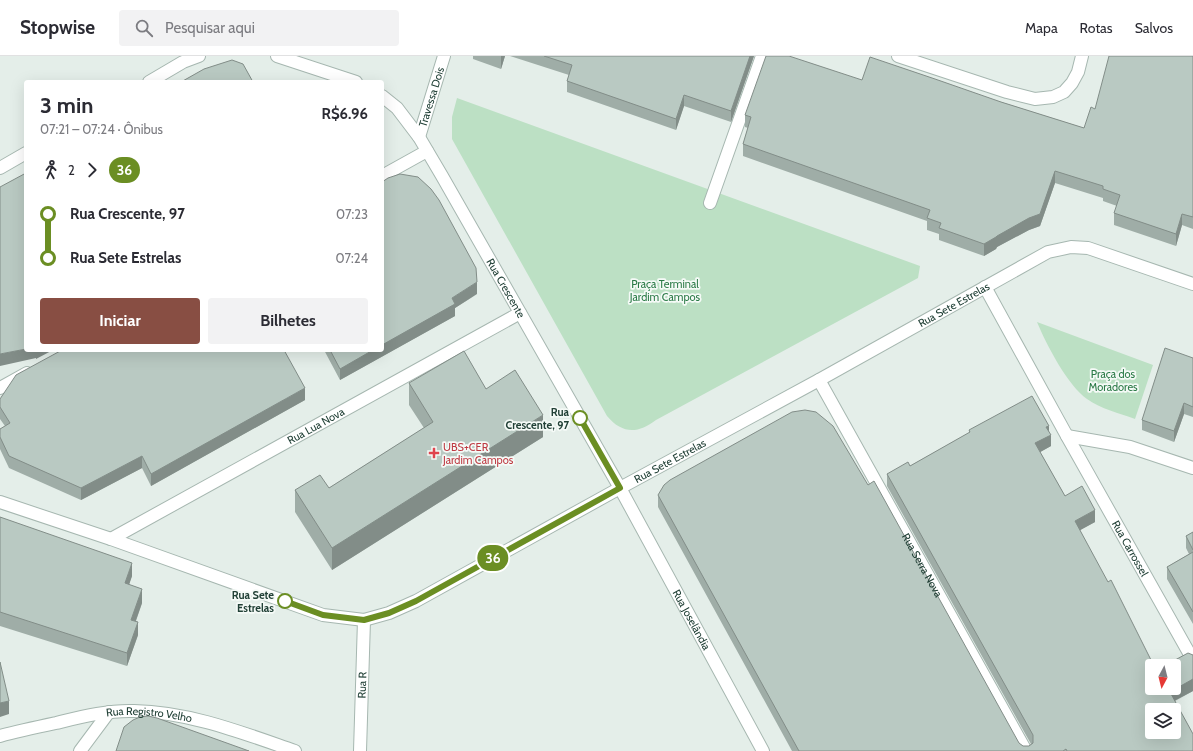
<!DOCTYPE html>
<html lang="pt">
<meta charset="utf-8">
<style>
body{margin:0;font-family:Cabin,sans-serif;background:#f2f2f3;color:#2b2b33;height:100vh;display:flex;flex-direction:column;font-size:15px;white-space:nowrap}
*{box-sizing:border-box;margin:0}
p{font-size:13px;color:#7c7c81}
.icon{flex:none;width:22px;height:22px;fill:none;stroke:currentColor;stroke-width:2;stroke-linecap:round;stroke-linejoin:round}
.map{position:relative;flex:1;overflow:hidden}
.details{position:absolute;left:24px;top:24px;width:360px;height:272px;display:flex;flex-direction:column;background:#fff;border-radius:4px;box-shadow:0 4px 16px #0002}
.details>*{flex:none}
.badge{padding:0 8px;border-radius:13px;font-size:14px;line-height:26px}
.needle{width:26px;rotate:187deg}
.fabs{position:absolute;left:1145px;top:603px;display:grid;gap:8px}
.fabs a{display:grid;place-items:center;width:36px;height:36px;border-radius:4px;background:#fff;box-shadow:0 4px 16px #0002;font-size:20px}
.map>.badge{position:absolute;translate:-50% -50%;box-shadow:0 0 0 2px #fff}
.legs{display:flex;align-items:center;gap:6px;height:44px;padding:0 16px;font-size:13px}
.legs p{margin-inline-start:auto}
.summary{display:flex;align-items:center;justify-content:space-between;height:68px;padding:0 16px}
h1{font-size:22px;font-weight:700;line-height:30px}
.primary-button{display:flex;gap:8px;margin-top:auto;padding:8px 16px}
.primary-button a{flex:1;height:46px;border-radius:4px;background:#884e43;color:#fff;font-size:16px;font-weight:700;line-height:46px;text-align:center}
.primary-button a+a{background:#f2f2f3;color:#2b2b33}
ul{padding:0 16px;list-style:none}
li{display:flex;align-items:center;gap:14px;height:44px;font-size:15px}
li i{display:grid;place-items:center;width:6px;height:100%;margin:0 5px;background:currentColor}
li i::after{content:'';width:10px;height:10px;margin:-5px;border:3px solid;border-radius:50%;background:#fff}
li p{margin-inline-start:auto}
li:first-child i{background:linear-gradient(#0000 50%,currentColor 0)}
li:last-child i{background:linear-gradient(currentColor 50%,#0000 0)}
header{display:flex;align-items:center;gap:24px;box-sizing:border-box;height:56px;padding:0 20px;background:#fff;border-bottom:1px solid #e1e1e2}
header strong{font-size:19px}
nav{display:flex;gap:22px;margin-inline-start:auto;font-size:14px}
.search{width:280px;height:36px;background:#f2f2f3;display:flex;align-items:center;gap:10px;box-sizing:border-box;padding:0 14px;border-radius:4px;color:#7c7c81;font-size:15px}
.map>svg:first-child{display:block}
</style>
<header>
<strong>Stopwise</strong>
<div class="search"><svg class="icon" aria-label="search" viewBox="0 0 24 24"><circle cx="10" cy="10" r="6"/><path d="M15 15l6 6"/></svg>Pesquisar aqui</div>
<nav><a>Mapa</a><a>Rotas</a><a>Salvos</a></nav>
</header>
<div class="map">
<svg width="1193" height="695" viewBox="0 0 1193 695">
<rect width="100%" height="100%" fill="#e4eee9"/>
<!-- green -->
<g fill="#bce0c4">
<path d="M457 42 920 210 918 222 656 364C638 378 622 378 607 360L452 83V61Z"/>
<path d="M1037 266 1153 309 1135 363C1119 357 1101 353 1087 343 1068 330 1046 288 1037 266Z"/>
</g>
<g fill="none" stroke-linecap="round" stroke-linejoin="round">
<!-- minor casing -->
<g stroke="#a6b7b0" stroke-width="14">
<g id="minor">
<polyline points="277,0 356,26"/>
<polyline points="898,0 1007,36 1035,43 1053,41 1064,36 1072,27 1078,16 1082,0"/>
<polyline points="149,26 183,6 199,0"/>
<path id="s1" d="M382 40 397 52 419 81 442 120 620 432 763 695"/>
<path id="s2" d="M419 81 444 0"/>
<polyline points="0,112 26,97"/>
<polyline points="382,120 427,95"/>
<polyline points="710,147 762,0"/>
<path id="s3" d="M985 231 1067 380 1193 604"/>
<path id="s4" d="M819 324 1026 695"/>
<polyline points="0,332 27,317"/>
<polyline points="1067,380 1130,391 1193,412"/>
<path id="s5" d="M0 446 111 483 323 559 364 564 389 557 416 545 620 432 819 324 1048 196 1071 191 1088 192 1193 228"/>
<path id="s6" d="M111 483 520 257"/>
<path id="s7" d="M0 680C18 675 37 671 56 667 81 661 108 654 134 655 190 656 243 677 295 695"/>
<polyline points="80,695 109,656"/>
<path id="s8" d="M360 695 364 564"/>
</g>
</g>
<!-- minor -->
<use href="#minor" stroke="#fff" stroke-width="12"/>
</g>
<!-- wall -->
<g fill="#9fada7">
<polygon points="473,0 505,0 501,13 473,3"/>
<polygon points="510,0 754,0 731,66 684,50 676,74 567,36 567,25 569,19"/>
<polygon points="1193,0 1193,173 1182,169 1176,190 1114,169 1114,157 1117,150 1103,145 1103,142 1055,127 1040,170 1029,174 997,191 996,193 984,200 939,184 939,178 927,174 927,165 743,100 743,88 748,72 745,71 745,59 862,24 1001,46 1084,72 1095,53"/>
<polygon points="477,238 455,252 455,260 340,324 324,294 382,294"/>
<polygon points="1193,302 1193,361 1184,358 1174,386 1142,374 1142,364"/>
<polygon points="409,327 486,333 543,381 332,514 295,456 295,434 329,432 424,372 409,349"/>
<polygon points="0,343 305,344 151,430 142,412 81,444 9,412 0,393 0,373 5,370 0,363"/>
<polygon points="969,374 1049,375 1051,390 1040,396 1065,440 1095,466 1080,474 1152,632 1193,599 1193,635 1175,645 1193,695 792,695 658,451 658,439 1019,687 1023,690 1029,690 1031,688 887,430 887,418 910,410 969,377"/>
<polygon points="0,461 132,520 129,528 142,547 136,565 138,579 127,610 0,570"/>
<polygon points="1193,476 1193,568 1167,523 1167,511 1189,498 1186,492 1186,480"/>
</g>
<!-- shaded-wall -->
<g fill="#828d88">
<polygon points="501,0 505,0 501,13"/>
<polygon points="750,0 754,0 731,66 731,55"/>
<polygon points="684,39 684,50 676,74 676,63"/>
<polygon points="1055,115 1055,127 1040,170 1029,174 997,191 996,193 984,200 984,188 997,180"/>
<polygon points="1182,158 1182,169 1176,190 1176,178"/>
<polygon points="477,226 477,238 455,252 455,260 340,324 340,313 373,294 382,294 382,289 452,242"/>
<polygon points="26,293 26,294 53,294 36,303 36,302 0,310 0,298"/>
<polygon points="305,332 305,344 151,430 151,418"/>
<polygon points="1184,347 1184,358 1174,386 1174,375"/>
<polygon points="543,359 543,381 332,514 332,492"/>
<polygon points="1049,370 1049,380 1051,379 1051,390 1035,399 1035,387 1046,371"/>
<polygon points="142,400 142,412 81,444 81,432"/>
<polygon points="1095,454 1095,466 1075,477 1075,465"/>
<polygon points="132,507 132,520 125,541 125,527"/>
<polygon points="142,533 142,547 131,578 131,564"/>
<polygon points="138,566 138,579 127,610 127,597"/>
<polygon points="1193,623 1193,635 1170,647 1170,636"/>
<polygon points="9,645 9,658 0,661 0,647"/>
</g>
<!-- building -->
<g fill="#b9c9c2" stroke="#828d88" fill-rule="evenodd">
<polygon points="544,0 750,0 731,55 684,39 676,63 567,25 572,9"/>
<polygon points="766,0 789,0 862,24 870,1 935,23 1001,46 1084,72 1091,51 1095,53 1109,0 1193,0 1193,161 1182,158 1176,178 1114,157 1120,139 1103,133 1103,130 1055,115 1040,158 1029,162 997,180 996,181 984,188 939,172 941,167 927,162 930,154 743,88 751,61 745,59"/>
<polygon points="232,4 243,8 253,26 181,26 204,13"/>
<polygon points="26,117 26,293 0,298 0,131"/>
<polygon points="400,118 418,121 431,133 439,144 476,212 477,226 452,242 455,248 382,289 382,126 388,122"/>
<polygon points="1165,292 1193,302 1193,351 1184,347 1174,375 1142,364"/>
<polygon points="62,294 284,294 305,332 151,418 142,400 81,432 9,400 0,381 0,373 10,367 0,351 0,343 16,319"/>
<polygon points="330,294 373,294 340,313"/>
<polygon points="464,295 486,333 515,314 543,359 332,492 295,434 320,419 329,432 433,366 409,327"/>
<path d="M1032 340 1049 370 1046 371 1051 379 1035 387 1065 440 1082 430 1095 454 1075 465 1108 526 1111 524 1154 610H1152V632H1174V610H1164L1188 597 1193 599V623L1170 636 1193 678V695H1067L1066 693 1063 695H799L658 439 664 429 670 424 792 356 805 354 816 356 833 370 868 429 874 425 1019 687 1023 690H1029L1033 687V679L887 418 908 406 910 410 970 376 969 374ZM1152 654H1174V676H1152Z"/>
<polygon points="0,461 132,507 125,527 142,533 131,564 138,566 127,597 0,556"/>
<polygon points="1193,476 1193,494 1186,480"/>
<polygon points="1193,496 1193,556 1167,511"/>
<polygon points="0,606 9,645 0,647"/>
<polygon points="148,660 157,662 249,695 116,695 124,671 133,664 140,661"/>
</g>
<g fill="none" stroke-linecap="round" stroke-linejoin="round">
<!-- line-1 casing -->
<g stroke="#fff" stroke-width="9">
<polyline id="line-1" points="285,545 323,559 364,564 389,557 416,545 620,432 580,362"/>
</g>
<!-- line-1 -->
<use href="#line-1" stroke="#6b8e23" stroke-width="6"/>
</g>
<!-- markers -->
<g fill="#fff" stroke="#6b8e23" stroke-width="2">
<circle cx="580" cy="362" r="7"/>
<circle cx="285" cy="545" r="7"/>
</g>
<path fill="#e0444e" stroke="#f5faf7" stroke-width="1.5" d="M432 391h4v4h4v4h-4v4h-4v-4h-4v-4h4z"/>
<g text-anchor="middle" stroke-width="3.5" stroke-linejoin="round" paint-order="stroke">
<!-- street labels -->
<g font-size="11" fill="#224137" stroke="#f5faf7">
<text dy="4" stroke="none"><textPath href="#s2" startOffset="42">Travessa Dois</textPath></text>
<text dy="4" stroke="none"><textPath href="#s1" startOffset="230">Rua Crescente</textPath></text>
<text dy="4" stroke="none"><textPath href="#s5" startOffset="1053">Rua Sete Estrelas</textPath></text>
<text dy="4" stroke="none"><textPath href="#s6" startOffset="234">Rua Lua Nova</textPath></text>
<text dy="4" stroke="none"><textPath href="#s5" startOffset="729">Rua Sete Estrelas</textPath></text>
<text dy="4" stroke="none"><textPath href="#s3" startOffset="299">Rua Carrossel</textPath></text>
<text dy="4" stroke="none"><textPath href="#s4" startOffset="212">Rua Serra Nova</textPath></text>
<text dy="4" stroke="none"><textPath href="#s1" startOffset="610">Rua Joselândia</textPath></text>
<text dy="4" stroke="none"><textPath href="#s8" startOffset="66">Rua R</textPath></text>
<text dy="4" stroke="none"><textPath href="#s7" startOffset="152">Rua Registro Velho</textPath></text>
</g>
<!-- park labels -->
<g font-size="11" fill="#2a7a46" stroke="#f5faf7">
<text x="665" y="232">Praça Terminal<tspan x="665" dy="13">Jardim Campos</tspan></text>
<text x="1113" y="322">Praça dos<tspan x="1113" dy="13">Moradores</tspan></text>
</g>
<!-- stop labels -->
<g font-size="11" font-weight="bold" fill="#224137" stroke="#f5faf7" text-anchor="end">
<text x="569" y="360">Rua<tspan x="569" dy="13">Crescente, 97</tspan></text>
<text x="274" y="543">Rua Sete<tspan x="274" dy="13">Estrelas</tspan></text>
</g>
<!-- health labels -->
<g font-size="11" fill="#be3a42" stroke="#f5faf7" text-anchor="start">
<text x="443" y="395">UBS+CER<tspan x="443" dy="13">Jardim Campos</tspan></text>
</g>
</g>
</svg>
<div class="fabs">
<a><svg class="needle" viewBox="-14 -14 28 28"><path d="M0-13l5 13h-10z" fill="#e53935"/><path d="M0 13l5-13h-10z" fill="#7c7c81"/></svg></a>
<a><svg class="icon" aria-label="layers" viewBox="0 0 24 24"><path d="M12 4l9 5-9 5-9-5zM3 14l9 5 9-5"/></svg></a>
</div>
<b class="badge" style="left:493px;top:502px;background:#6b8e23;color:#fff">36</b>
<section class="details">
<div class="summary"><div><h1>3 min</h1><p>07:21 – 07:24 · Ônibus</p></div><b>R$6.96</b></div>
<div class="legs"><svg class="icon" aria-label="walk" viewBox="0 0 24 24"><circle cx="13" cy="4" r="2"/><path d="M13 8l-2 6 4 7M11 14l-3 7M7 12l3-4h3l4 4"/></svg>2<svg class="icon" aria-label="forward" viewBox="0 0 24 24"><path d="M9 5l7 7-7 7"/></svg><b class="badge" style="background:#6b8e23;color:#fff">36</b></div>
<ul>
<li><i style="color:#6b8e23"></i><b>Rua Crescente, 97</b><p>07:23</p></li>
<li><i style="color:#6b8e23"></i><b>Rua Sete Estrelas</b><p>07:24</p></li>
</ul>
<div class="primary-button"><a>Iniciar</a><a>Bilhetes</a></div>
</section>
</div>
